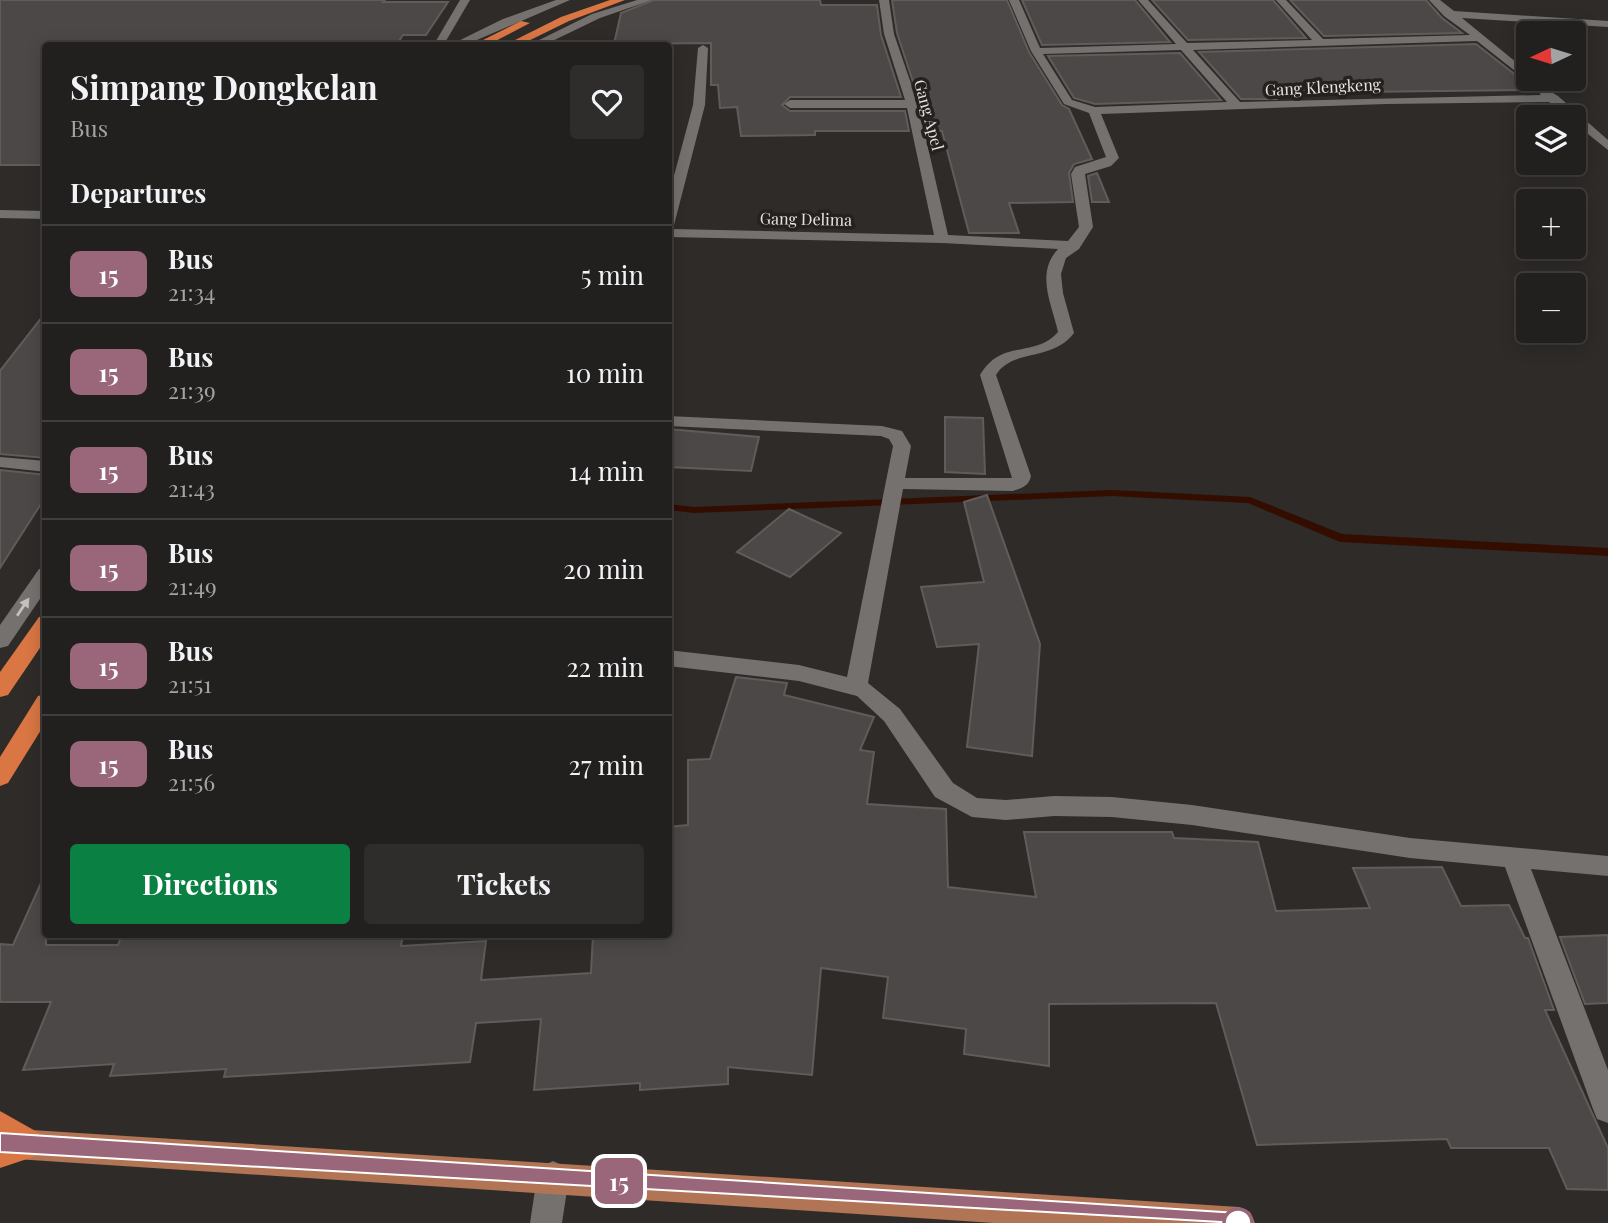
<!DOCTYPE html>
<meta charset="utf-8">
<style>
body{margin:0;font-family:"Playfair Display",serif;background:#2e2d2c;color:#f1f3f6;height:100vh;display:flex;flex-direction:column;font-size:26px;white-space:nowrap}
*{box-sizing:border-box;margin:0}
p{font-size:23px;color:#a2a3a4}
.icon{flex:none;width:38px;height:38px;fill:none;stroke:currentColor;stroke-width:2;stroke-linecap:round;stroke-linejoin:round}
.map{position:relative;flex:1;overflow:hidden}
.panel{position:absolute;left:42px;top:42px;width:630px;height:896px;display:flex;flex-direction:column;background:#22201f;border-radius:7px;box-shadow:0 4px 18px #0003,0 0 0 2px #3f3e3d}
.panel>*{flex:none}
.badge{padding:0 14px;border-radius:10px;font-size:24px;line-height:46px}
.needle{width:46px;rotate:266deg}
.controls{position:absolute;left:1516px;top:21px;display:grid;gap:14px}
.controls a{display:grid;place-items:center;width:70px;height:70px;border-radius:7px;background:#22201f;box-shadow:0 4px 18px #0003,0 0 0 2px #3f3e3d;font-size:35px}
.map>.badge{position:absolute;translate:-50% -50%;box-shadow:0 0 0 4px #fff}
h2{padding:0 28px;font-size:26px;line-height:63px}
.round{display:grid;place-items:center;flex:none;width:74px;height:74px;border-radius:7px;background:#2e2d2c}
.headline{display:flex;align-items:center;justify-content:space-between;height:119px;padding:0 28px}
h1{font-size:33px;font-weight:700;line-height:52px}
.cta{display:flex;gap:14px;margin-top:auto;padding:14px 28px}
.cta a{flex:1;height:80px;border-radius:7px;background:#0b8043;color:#fff;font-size:28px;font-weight:700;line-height:80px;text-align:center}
.cta a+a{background:#2e2d2c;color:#f1f3f6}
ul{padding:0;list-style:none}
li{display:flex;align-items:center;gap:21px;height:98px;padding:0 28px;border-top:2px solid #3f3e3d}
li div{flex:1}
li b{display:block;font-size:26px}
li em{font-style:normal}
li .badge{min-width:77px;font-weight:700;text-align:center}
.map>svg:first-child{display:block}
</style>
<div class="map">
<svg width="1608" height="1223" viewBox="0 0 1608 1223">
<rect width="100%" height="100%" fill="#2e2b29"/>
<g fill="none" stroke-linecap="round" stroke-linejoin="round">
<!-- stream -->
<polygon fill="#330d00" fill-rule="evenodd" points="1112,490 1250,497 1342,534 1608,548 1608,556 1340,542 1248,503 1112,496 694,513 668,510 668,504 694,507"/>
</g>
<!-- building -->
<g fill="#4c4847" stroke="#605c5a" stroke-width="2">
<polygon points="0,0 385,0 383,2 448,2 426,35 403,35 397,44 46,46 46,165 0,165"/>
<polygon points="654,0 820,0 821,5 877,5 881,35 901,97 790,97 782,105 790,111 905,111 909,131 815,131 815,135 741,136 737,107 720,108 718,85 711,85 711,43 614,44 621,13"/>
<polygon points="892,0 1007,0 1029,52 1062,105 1069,109 1092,159 1074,164 1069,173 1073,202 1009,203 1019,233 969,233 942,131 927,131 920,103 897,33"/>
<polygon points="1022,0 1135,0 1170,42 1042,45"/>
<polygon points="1152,0 1273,0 1306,38 1188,40"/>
<polygon points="1290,0 1426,0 1442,18 1462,33 1324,36"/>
<polygon points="1476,44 1526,83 1531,83 1536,87 1535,90 1271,93 1276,99 1241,99 1199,52"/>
<polygon points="1180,53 1221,100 1095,104 1074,98 1048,56"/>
<polygon points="1097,173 1109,202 1092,202 1088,176"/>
<polygon points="46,312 46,458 0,454 0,371"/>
<polygon points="945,417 983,418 985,474 945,472"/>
<polygon points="668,429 759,437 751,471 668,467"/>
<polygon points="0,470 46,475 46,496 0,568"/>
<polygon points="987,495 1040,644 1032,756 967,747 979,644 937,647 921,587 984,582 964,502"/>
<polygon points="789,509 841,533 790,577 737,552"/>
<polygon points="736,677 787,683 784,695 874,717 860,750 874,752 867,804 946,809 948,887 1036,897 1024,832 1172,832 1174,838 1258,842 1276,911 1370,908 1353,868 1442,867 1461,906 1509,905 1525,938 1528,938 1554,1010 1545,1010 1608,1148 1608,1190 1567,1189 1549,1148 1451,1148 1447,1139 1257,1145 1216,1003 1049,1004 1049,1066 964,1054 966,1029 883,1018 888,977 821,968 812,1075 728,1067 728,1084 640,1090 640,1083 534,1090 541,1019 476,1023 470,1062 224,1077 226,1069 110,1076 114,1064 23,1070 51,1002 0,1002 0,944 13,945 46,872 46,945 118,945 122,934 403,934 401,946 486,941 481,980 591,973 593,934 668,934 668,827 688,825 688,760 710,759"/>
<polygon points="1608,935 1608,1003 1585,1004 1560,937"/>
</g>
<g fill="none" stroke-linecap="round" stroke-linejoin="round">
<!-- street -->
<g fill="#75716f" fill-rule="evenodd">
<path d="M879 0H889L894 34 918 104 948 235 1068 241 1079 227 1071 174 1075 167 1106 157 1089 113 1064 104 1031 51 1009 0H1019L1040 48 1176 44 1138 0H1148L1187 43 1312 40 1276 0H1286L1323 39 1470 35 1444 16 1429 0H1440L1454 11 1608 21V27L1462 18 1528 72V79H1533L1528 81 1477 41 1193 50 1240 102 1541 95 1537 90 1543 87 1558 96 1608 140V150L1573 122V117H1567L1549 102 1386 104 1101 114 1119 158 1111 166 1085 174 1093 227 1079 249 1066 258 1061 274 1063 293 1074 333C1052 362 1013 348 996 375L1031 476C1029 486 1022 488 1013 491L903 489 868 683 900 709 953 783 977 798 1006 800 1054 796 1112 797 1192 805 1410 838 1608 856V876L1531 869 1608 1070V1123L1597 1119 1593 1109 1505 867 1410 858 1192 825 1112 817 1054 816 1006 820 972 817 935 797 884 721 857 696 799 681 668 666V650L799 665 847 677 893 446 889 439 881 436 668 426V416L882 426 902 431 911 446 905 478H1012L980 375C1002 338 1034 359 1058 332 1052 304 1035 274 1058 249L942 243 668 237V198L693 105 698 48 703 45 708 48 705 105 673 229 934 235 907 108H790L784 104 790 100H905L884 34ZM1181 50 1227 102 1095 107 1072 100 1043 54Z"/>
<polygon points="0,210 46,211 46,219 0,218"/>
<polygon points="0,457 46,461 46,472 0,467"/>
<polygon points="553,1161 564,1166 569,1177 562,1223 530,1223 537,1177 542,1166"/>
</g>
<!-- secondary -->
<g fill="#75716f" fill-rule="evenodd">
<polygon points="460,0 470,0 443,46 433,46"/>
<polygon points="556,0 570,0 463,46 448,46 503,19"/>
<polygon points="637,0 652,0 600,18 542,46 527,46 592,14"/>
<polygon points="46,568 46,590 8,646 0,648 0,625 39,569"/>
</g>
<!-- primary -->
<polygon fill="#b17455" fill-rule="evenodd" points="0,1128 1239,1207 1250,1212 1255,1223 994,1223 0,1158"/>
<!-- highway -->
<g fill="#d97644" fill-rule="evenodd">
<polygon points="610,0 625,0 569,21 518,46 503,46 561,17"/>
<polygon points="521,21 530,23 486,46 471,46"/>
<polygon points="46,615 46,639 8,695 0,697 0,672 39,617"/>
<polygon points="46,694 46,722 8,783 0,786 0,757 38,696"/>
<polygon points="0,1111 39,1133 43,1144 39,1155 0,1168"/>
</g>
</g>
<!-- one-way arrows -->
<defs><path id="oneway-solid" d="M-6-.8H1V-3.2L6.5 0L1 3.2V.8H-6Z" transform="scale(1.75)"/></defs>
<use fill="#c4c1c0" href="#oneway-solid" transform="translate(23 607) rotate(-56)"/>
<!-- line -->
<polygon fill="#99667a" stroke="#fff" stroke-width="2" points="0,1133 1238,1213 1245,1216 1248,1223 1238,1223 0,1152"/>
<!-- markers -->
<circle fill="#fff" stroke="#99667a" stroke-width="3.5" cx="1238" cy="1223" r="14"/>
<g text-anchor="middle" stroke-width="7" stroke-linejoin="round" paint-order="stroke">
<!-- far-street labels -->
<g font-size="16" fill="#e6e3e2" stroke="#24211f">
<text transform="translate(1323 87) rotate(-3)" y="6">Gang Klengkeng</text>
<text transform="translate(929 115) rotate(75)" y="6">Gang Apel</text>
<text transform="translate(806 219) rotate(1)" y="6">Gang Delima</text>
</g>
</g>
</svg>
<div class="controls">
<a><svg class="needle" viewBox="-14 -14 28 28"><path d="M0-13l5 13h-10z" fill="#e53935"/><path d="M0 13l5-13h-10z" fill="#a2a3a4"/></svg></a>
<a><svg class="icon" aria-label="layers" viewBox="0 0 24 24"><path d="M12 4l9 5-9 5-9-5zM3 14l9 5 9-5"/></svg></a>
<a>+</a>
<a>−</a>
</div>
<b class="badge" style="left:619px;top:1181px;background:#99667a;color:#fff">15</b>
<section class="panel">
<div class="headline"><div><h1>Simpang Dongkelan</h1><p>Bus</p></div><a class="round"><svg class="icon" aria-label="heart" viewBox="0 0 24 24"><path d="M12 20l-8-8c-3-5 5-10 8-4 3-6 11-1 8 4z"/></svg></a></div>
<h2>Departures</h2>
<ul>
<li><span class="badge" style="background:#99667a;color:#fff">15</span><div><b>Bus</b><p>21:34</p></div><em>5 min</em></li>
<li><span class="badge" style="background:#99667a;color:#fff">15</span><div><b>Bus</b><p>21:39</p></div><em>10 min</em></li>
<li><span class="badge" style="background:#99667a;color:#fff">15</span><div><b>Bus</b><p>21:43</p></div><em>14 min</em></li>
<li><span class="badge" style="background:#99667a;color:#fff">15</span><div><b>Bus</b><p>21:49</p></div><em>20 min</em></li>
<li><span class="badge" style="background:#99667a;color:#fff">15</span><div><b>Bus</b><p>21:51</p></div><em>22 min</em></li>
<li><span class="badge" style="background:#99667a;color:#fff">15</span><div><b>Bus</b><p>21:56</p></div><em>27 min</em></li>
</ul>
<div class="cta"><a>Directions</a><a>Tickets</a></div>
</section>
</div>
